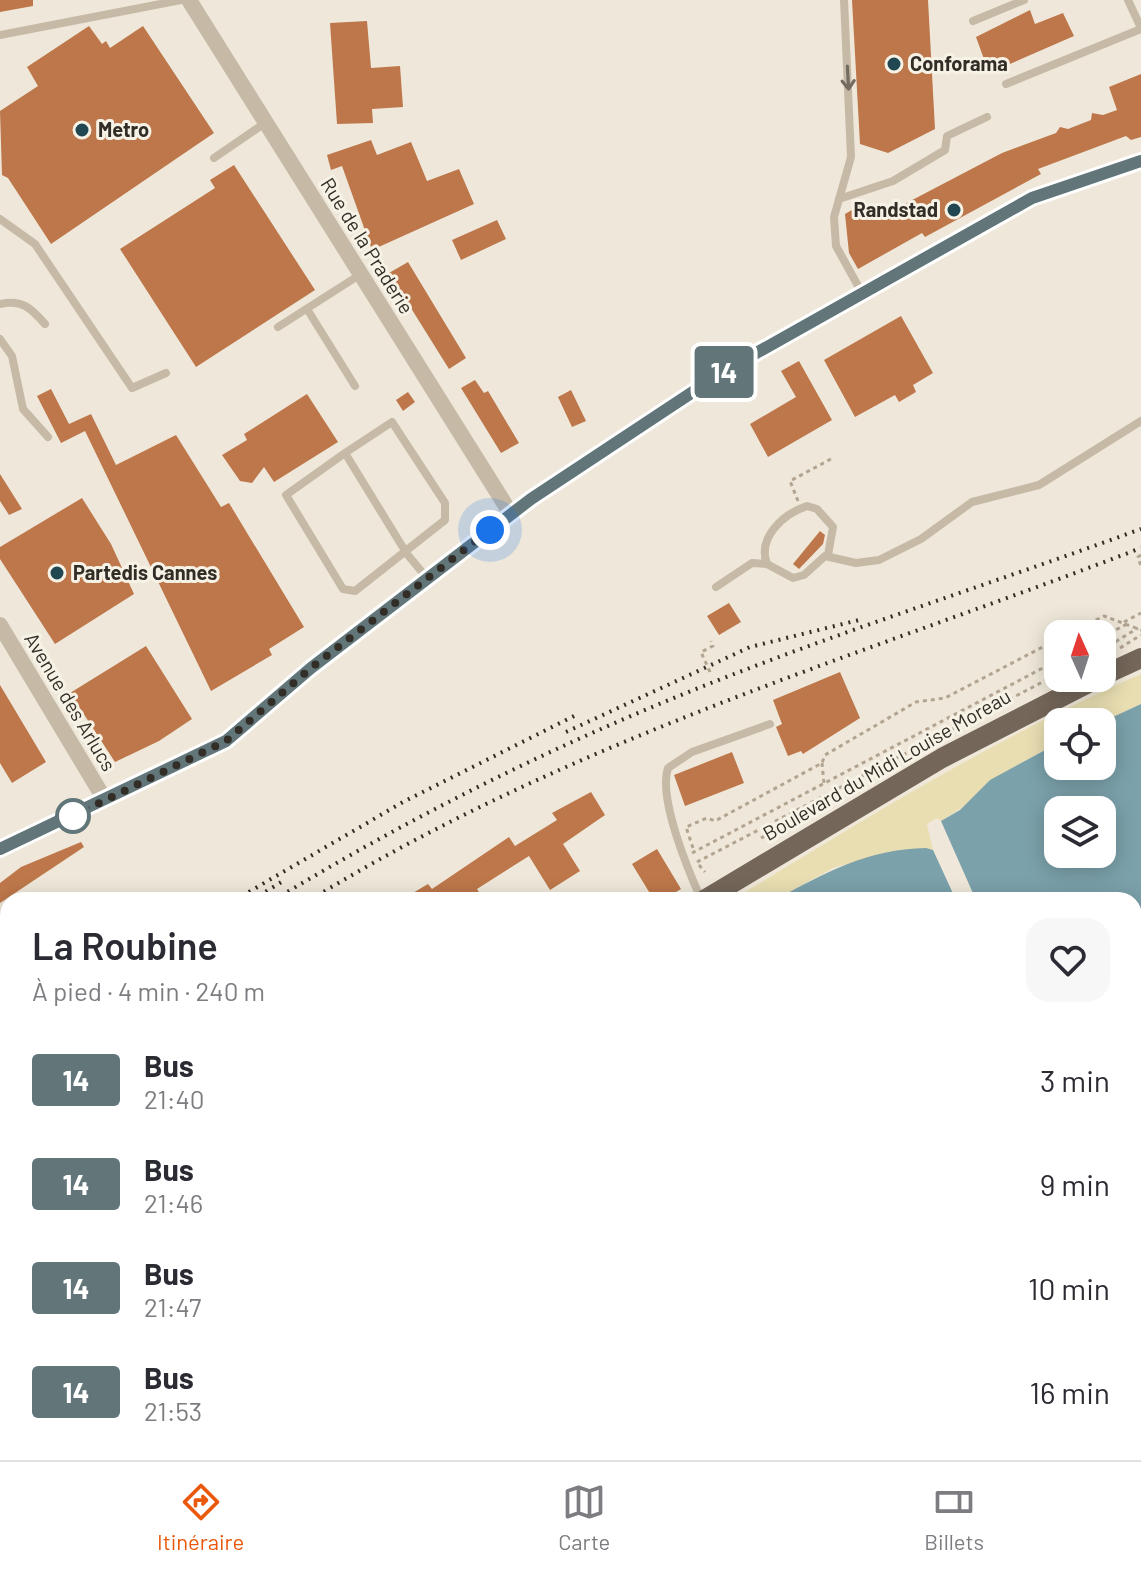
<!DOCTYPE html>
<html lang="fr">
<meta charset="utf-8">
<style>
body{margin:0;font-family:Barlow,sans-serif;background:#f7f7f7;color:#2b2b33;height:100vh;display:flex;flex-direction:column;font-size:30px;white-space:nowrap}
*{box-sizing:border-box;margin:0}
p{font-size:26px;color:#7c7c81}
.icon{flex:none;width:44px;height:44px;fill:none;stroke:currentColor;stroke-width:2;stroke-linecap:round;stroke-linejoin:round}
.map{position:relative;flex:1;overflow:hidden}
.panel{position:absolute;left:0px;top:892px;width:1142px;height:568px;display:flex;flex-direction:column;background:#fff;border-radius:24px 24px 0 0;box-shadow:0 4px 20px #0003}
.panel>*{flex:none}
.badge{padding:0 16px;border-radius:6px;font-size:28px;line-height:52px}
.needle{width:52px;rotate:357deg}
.controls{position:absolute;left:1044px;top:620px;display:grid;gap:16px}
.controls a{display:grid;place-items:center;width:72px;height:72px;border-radius:16px;background:#fff;box-shadow:0 4px 20px #0003;font-size:40px}
.you{position:absolute;width:40px;height:40px;margin:-20px;border:6px solid #fff;border-radius:50%;background:#1a73e8;box-shadow:0 0 0 12px #1a73e833}
.map>.badge{position:absolute;translate:-50% -50%;box-shadow:0 0 0 4px #fff}
.round{display:grid;place-items:center;flex:none;width:84px;height:84px;border-radius:24px;background:#f7f7f7}
.head{display:flex;align-items:center;justify-content:space-between;height:136px;padding:0 32px}
h1{font-size:38px;font-weight:600;line-height:60px}
ul{padding:0;list-style:none}
li{display:flex;align-items:center;gap:24px;height:104px;padding:0 32px}
li div{flex:1}
li b{display:block;font-size:30px}
li em{font-style:normal}
li .badge{min-width:88px;font-weight:700;text-align:center}
.tab-bar{display:flex;justify-content:space-around;align-items:center;height:112px;border-top:2px solid #e1e1e2;background:#fff;font-size:22px;color:#7c7c81}
.tab-bar a{display:grid;justify-items:center;gap:4px}
.tab-bar .current{color:#ea580c}
.map>svg:first-child{display:block}
</style>
<div class="map">
<svg width="1141" height="1460" viewBox="0 0 1141 1460">
<rect width="100%" height="100%" fill="#efe8da"/>
<!-- sand -->
<g fill="#e9deb2">
<path d="M1141 674V704L1102 722H1058V743C1015 763 981 797 941 821L937 818 927 824 933 850 925 848 835 867 775 900H732C865 819 998 736 1141 674Z"/>
<polygon points="8,1355 8,1403 0,1408 0,1361"/>
</g>
<!-- water -->
<g fill="#7ba1aa" fill-rule="evenodd">
<path d="M1141 704V1460H0V1408L8 1403V1452H1134V900H976L941 821 960 810 990 780 1058 743V766H1102V722ZM1058 810H1102V854H1058Z"/>
<path d="M926 848 933 850 956 900H775C824 873 868 849 926 848Z"/>
</g>
<!-- building -->
<g fill="#bd774a">
<polygon points="0,0 33,0 33,6 0,12"/>
<polygon points="852,0 928,0 935,129 888,153 860,144"/>
<polygon points="1030,10 1035,24 1063,13 1074,36 989,73 976,37"/>
<polygon points="367,21 371,68 400,66 403,107 372,109 373,123 337,124 330,23"/>
<polygon points="89,26 102,44 106,41 110,48 143,26 214,133 51,244 8,178 2,175 0,111 38,86 27,67"/>
<polygon points="1141,74 1141,137 1131,140 1126,136 1038,169 1041,174 925,237 922,233 858,269 849,253 845,214 866,202 873,214 894,202 897,208 1002,153 1056,133 1060,127 1068,129 1091,120 1092,113 1103,115 1117,110 1109,87"/>
<polygon points="371,140 377,155 411,142 427,181 459,169 474,204 372,250 342,166 331,170 327,155"/>
<polygon points="234,165 315,290 196,367 120,249 215,188 210,180"/>
<polygon points="497,220 506,239 461,260 452,240"/>
<polygon points="408,262 466,358 449,369 389,273"/>
<polygon points="901,316 933,373 913,385 916,392 899,402 895,395 855,417 824,360"/>
<polygon points="799,361 832,420 768,457 750,424 796,397 781,371"/>
<polygon points="475,380 484,393 488,391 519,443 501,453 461,388"/>
<polygon points="51,389 69,424 91,414 116,465 176,435 221,507 229,503 304,627 269,649 272,655 211,691 85,431 61,443 37,396"/>
<polygon points="571,390 586,421 572,427 558,397"/>
<polygon points="408,392 415,402 403,411 396,400"/>
<polygon points="307,394 338,442 274,482 264,467 252,483 240,481 222,455 247,440 244,434"/>
<polygon points="0,474 22,509 9,515 0,501"/>
<polygon points="82,498 111,544 134,594 55,644 0,559 0,547"/>
<polygon points="820,531 825,535 823,544 799,569 793,564"/>
<polygon points="729,603 741,622 719,635 707,616"/>
<polygon points="146,646 192,719 159,741 115,762 70,693"/>
<polygon points="840,672 860,718 803,754 801,751 788,756 776,727 782,724 773,700"/>
<polygon points="0,685 46,762 12,783 0,763"/>
<polygon points="732,752 744,783 685,806 674,775"/>
<polygon points="591,792 605,815 563,844 580,871 550,890 529,856 477,889 484,900 401,900 428,884 432,889 509,837 515,846 557,820 552,813"/>
<polygon points="81,842 84,847 0,903 0,883 21,867"/>
<polygon points="657,849 681,889 663,900 654,900 632,864"/>
</g>
<g fill="none" stroke-linecap="round" stroke-linejoin="round">
<!-- path -->
<g stroke="#b2a491" stroke-width="3" stroke-dasharray="4 4" stroke-linecap="butt">
<polyline points="798,501 790,481 831,459"/>
<polyline points="1141,555 1138,557 1141,566"/>
<polyline points="1124,622 1141,613"/>
<polyline points="1067,634 1104,616 1141,630"/>
<polyline points="1102,637 1127,624"/>
<polyline points="1120,648 1141,635"/>
<polyline points="1102,650 1138,628"/>
<polyline points="710,672 701,652 713,646 711,641"/>
<polyline points="822,763 824,784"/>
<polyline points="761,838 859,786"/>
<polyline points="693,848 686,827 707,818 715,821 822,763 825,755 916,702 945,698 1058,639"/>
<polyline points="692,853 1058,660"/>
<polyline points="697,862 1058,674"/>
<polyline points="699,865 705,872"/>
<polyline points="0,1356 8,1351"/>
</g>
<!-- lane -->
<g stroke="#c6baa7" stroke-width="8">
<polyline points="844,0 851,157 834,217 836,246 862,293"/>
<polyline points="1128,0 1141,28"/>
<polyline points="973,21 1024,0"/>
<polyline points="0,35 181,0"/>
<polyline points="1006,84 1141,29"/>
<polyline points="214,158 265,123"/>
<polyline points="839,199 893,181 945,150 947,136 987,117"/>
<polyline points="0,219 35,244 132,388 166,373"/>
<path d="M0 304C22 299 31 308 45 324"/>
<polyline points="307,309 355,386"/>
<polyline points="278,327 361,274"/>
<polyline points="0,339 12,356 23,409 48,437"/>
<polyline points="345,453 392,422 445,503 445,520 355,591 343,589 286,495 345,453 407,554 427,578"/>
<path d="M767 564C757 538 783 514 807 506L817 509 833 527 828 555"/>
<polyline points="716,587 752,563 767,564 793,578 804,575 825,556 856,563 879,560 921,539 972,502 1039,485 1141,421"/>
<path d="M701 899C688 870 658 798 668 768L692 752 770 724"/>
<polyline points="0,1138 8,1149"/>
<polyline points="0,1172 8,1166"/>
</g>
<!-- street -->
<g stroke="#c6baa7" stroke-width="16">
<polyline points="189,0 511,514"/>
<polyline points="0,625 105,800"/>
<polyline points="0,849 226,741 311,668 531,499 726,370 1032,198 1141,161"/>
</g>
<!-- primary -->
<g stroke="#746659" stroke-width="20">
<polyline points="1102,676 1141,658"/>
<polyline points="704,900 942,758 1098,678"/>
<polyline points="0,1313 8,1308"/>
</g>
<!-- rail -->
<g stroke="#332d27" stroke-width="4" stroke-dasharray="2 6" stroke-linecap="butt">
<polyline points="566,732 750,647 863,619"/>
<polyline points="235,900 403,802 576,715"/>
<polyline points="252,900 283,881"/>
<path d="M274 900C386 832 503 771 624 719 792 646 969 592 1141 529"/>
<path d="M310 900C574 738 855 658 1141 548"/>
<polyline points="0,1058 8,1053"/>
<polyline points="0,1082 8,1076"/>
</g>
</g>
<!-- one-way arrows -->
<defs><path id="oneway-shaft" d="M-6 0H5M1.5-3L5.5 0L1.5 3" fill="none" stroke-width="1.6" stroke-linecap="round" stroke-linejoin="round" transform="scale(2)"/></defs>
<use stroke="#756c61" href="#oneway-shaft" transform="translate(848 78) rotate(87)"/>
<g fill="none" stroke-linecap="round" stroke-linejoin="round">
<!-- line casing -->
<g stroke="#fff" stroke-width="18">
<polyline id="line" points="0,849 226,741 311,668 531,499 726,370 1032,198 1141,161"/>
</g>
<!-- line -->
<use href="#line" stroke="#62767a" stroke-width="12"/>
<!-- walk -->
<polyline stroke="#332d27" stroke-width="8" stroke-dasharray="0 14.4" points="73,816 226,741 311,668 490,530"/>
</g>
<!-- markers -->
<g fill="#204752" stroke="#f7f2e6" stroke-width="3">
<circle cx="894" cy="64" r="8"/>
<circle cx="82" cy="130" r="8"/>
<circle cx="954" cy="210" r="8"/>
<circle cx="57" cy="573" r="8"/>
</g>
<circle fill="#fff" stroke="#62767a" stroke-width="4" cx="73" cy="816" r="16"/>
<g text-anchor="middle" stroke-width="6" stroke-linejoin="round" paint-order="stroke">
<!-- poi labels -->
<g font-size="20" font-weight="bold" fill="#332d27" stroke="#f7f2e6" text-anchor="start">
<text x="910" y="71">Conforama</text>
<text x="98" y="137">Metro</text>
<text x="938" y="217" text-anchor="end">Randstad</text>
<text x="73" y="580">Partedis Cannes</text>
</g>
<!-- street labels -->
<g font-size="20" fill="#332d27" stroke="#f7f2e6">
<text transform="translate(367 246) rotate(58)" y="7">Rue de la Praderie</text>
<text transform="translate(70 702) rotate(59)" y="7">Avenue des Arlucs</text>
<text transform="translate(887 765) rotate(-30)" y="7">Boulevard du Midi Louise Moreau</text>
</g>
</g>
</svg>
<div class="controls">
<a><svg class="needle" viewBox="-14 -14 28 28"><path d="M0-13l5 13h-10z" fill="#e53935"/><path d="M0 13l5-13h-10z" fill="#7c7c81"/></svg></a>
<a><svg class="icon" aria-label="locate" viewBox="0 0 24 24"><circle cx="12" cy="12" r="6"/><path d="M12 2v4M12 18v4M2 12h4M18 12h4"/></svg></a>
<a><svg class="icon" aria-label="layers" viewBox="0 0 24 24"><path d="M12 4l9 5-9 5-9-5zM3 14l9 5 9-5"/></svg></a>
</div>
<div class="you" style="left:490px;top:530px"></div>
<b class="badge" style="left:724px;top:372px;background:#62767a;color:#fff">14</b>
<section class="panel">
<div class="head"><div><h1>La Roubine</h1><p>À pied · 4 min · 240 m</p></div><a class="round"><svg class="icon" aria-label="heart" viewBox="0 0 24 24"><path d="M12 20l-8-8c-3-5 5-10 8-4 3-6 11-1 8 4z"/></svg></a></div>
<ul>
<li><span class="badge" style="background:#62767a;color:#fff">14</span><div><b>Bus</b><p>21:40</p></div><em>3 min</em></li>
<li><span class="badge" style="background:#62767a;color:#fff">14</span><div><b>Bus</b><p>21:46</p></div><em>9 min</em></li>
<li><span class="badge" style="background:#62767a;color:#fff">14</span><div><b>Bus</b><p>21:47</p></div><em>10 min</em></li>
<li><span class="badge" style="background:#62767a;color:#fff">14</span><div><b>Bus</b><p>21:53</p></div><em>16 min</em></li>
</ul>
</section>
</div>
<nav class="tab-bar">
<a class="current"><svg class="icon" aria-label="directions" viewBox="0 0 24 24"><path d="M12 3l9 9-9 9-9-9zM9 14v-3h6M13 9l2 2-2 2"/></svg>Itinéraire</a>
<a><svg class="icon" aria-label="map" viewBox="0 0 24 24"><path d="M3 6l6-2 6 2 6-2v14l-6 2-6-2-6 2zM9 4v14M15 6v14"/></svg>Carte</a>
<a><svg class="icon" aria-label="tickets" viewBox="0 0 24 24"><path d="M3 7h18v10H3zM15 7v10"/></svg>Billets</a>
</nav>
